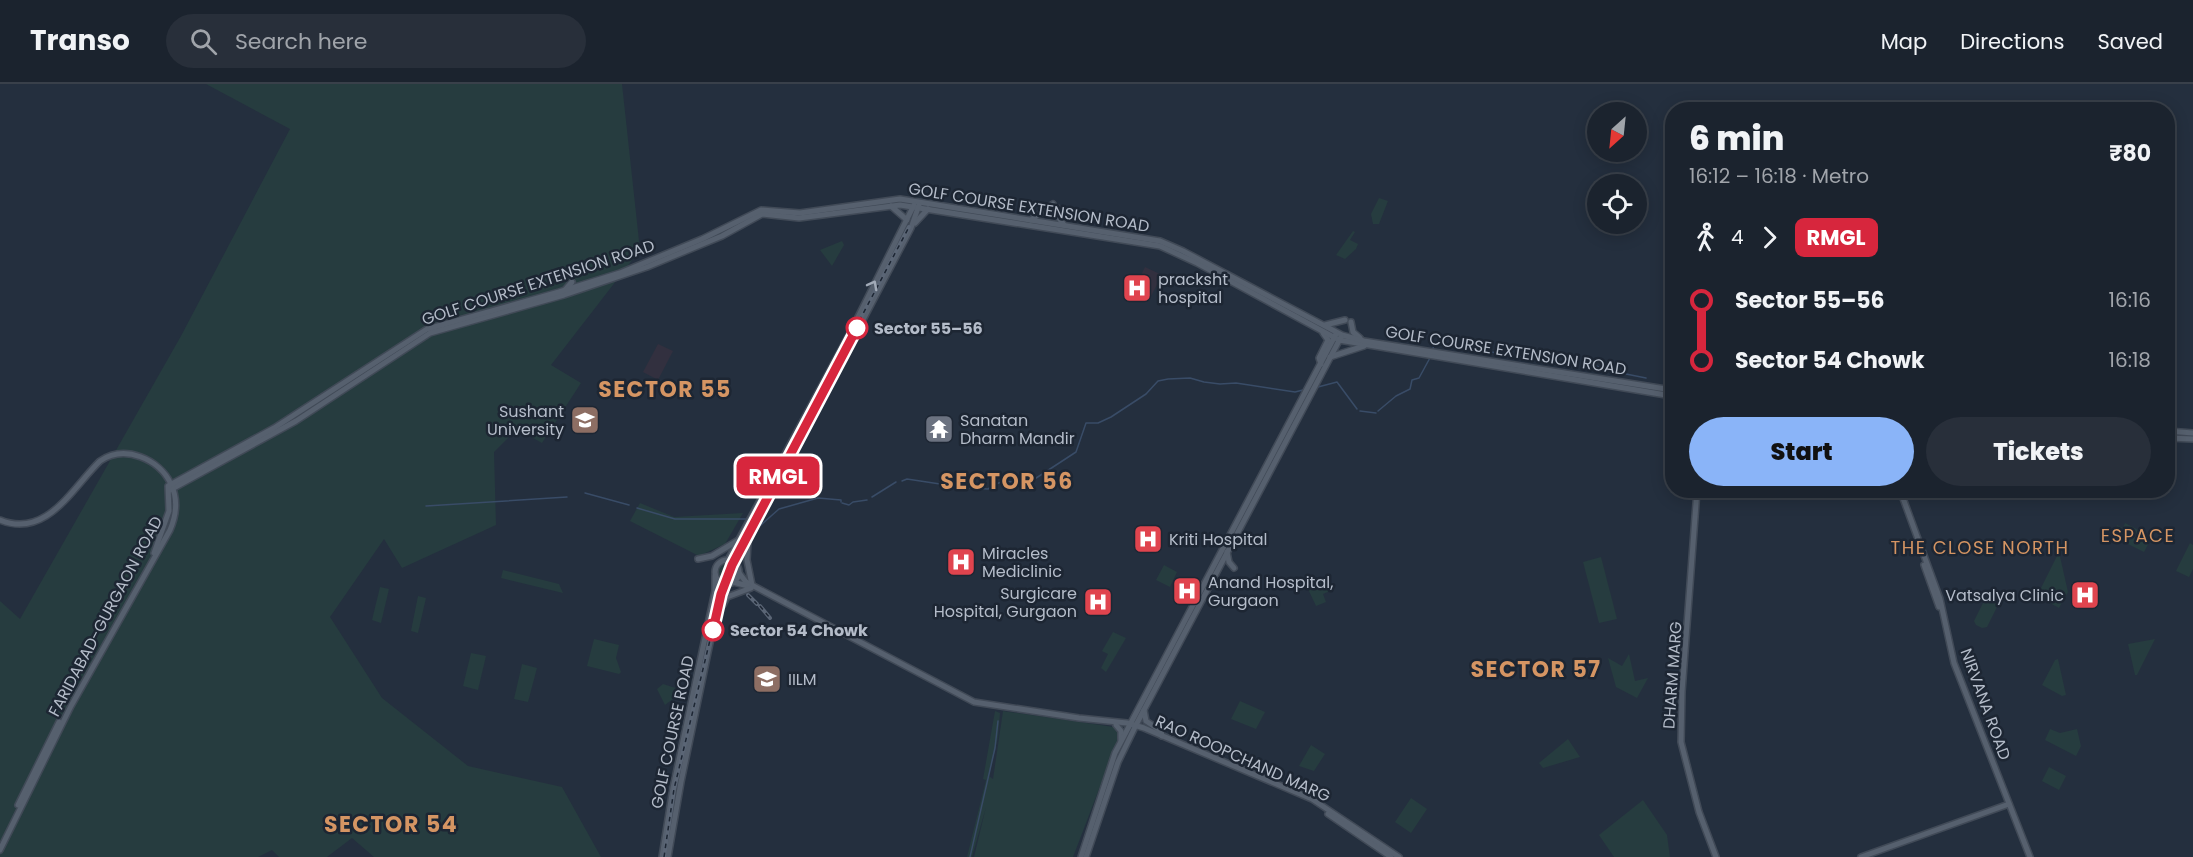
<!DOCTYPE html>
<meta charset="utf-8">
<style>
body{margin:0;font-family:Poppins,sans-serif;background:#282f3a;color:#f1f3f6;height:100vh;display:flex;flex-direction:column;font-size:22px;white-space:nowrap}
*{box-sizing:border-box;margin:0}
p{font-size:20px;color:#a0a4aa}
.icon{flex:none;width:33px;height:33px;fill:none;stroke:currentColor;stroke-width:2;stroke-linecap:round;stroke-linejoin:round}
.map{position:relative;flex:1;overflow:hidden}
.details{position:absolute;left:1665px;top:18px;width:510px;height:396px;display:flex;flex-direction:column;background:#1b232e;border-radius:24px;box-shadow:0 3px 15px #0003,0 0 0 2px #39404a}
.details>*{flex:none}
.badge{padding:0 12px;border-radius:9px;font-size:21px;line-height:39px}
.needle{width:39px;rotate:207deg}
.buttons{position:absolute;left:1587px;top:18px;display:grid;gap:12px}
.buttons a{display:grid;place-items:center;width:60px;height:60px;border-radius:50%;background:#1b232e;box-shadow:0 3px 15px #0003,0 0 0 2px #39404a;font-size:30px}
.map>.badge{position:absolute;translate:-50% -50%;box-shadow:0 0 0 3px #fff}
.legs{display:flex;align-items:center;gap:9px;height:66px;padding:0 24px;font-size:20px}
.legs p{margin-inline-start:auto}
.headline{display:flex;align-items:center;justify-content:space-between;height:102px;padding:0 24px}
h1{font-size:33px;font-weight:800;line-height:45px}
.primary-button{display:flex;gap:12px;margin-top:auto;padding:12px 24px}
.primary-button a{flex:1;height:69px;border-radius:36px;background:#8ab4f8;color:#111;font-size:24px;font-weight:800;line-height:69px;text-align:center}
.primary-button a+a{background:#282f3a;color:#f1f3f6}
ul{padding:0 24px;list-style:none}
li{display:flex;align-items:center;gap:21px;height:60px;font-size:22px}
li i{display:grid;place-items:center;width:9px;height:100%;margin:0 8px;background:currentColor}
li i::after{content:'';width:15px;height:15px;margin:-8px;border:4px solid;border-radius:50%;background:#1b232e}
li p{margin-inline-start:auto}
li:first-child i{background:linear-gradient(#0000 50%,currentColor 0)}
li:last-child i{background:linear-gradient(currentColor 50%,#0000 0)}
header{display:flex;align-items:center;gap:36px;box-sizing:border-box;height:84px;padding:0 30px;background:#1b232e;border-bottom:2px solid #39404a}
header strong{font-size:28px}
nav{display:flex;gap:33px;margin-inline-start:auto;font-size:21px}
.search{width:420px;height:54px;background:#282f3a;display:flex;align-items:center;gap:15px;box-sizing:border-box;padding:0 21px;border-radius:33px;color:#a0a4aa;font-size:22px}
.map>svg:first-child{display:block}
</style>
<header>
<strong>Transo</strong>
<div class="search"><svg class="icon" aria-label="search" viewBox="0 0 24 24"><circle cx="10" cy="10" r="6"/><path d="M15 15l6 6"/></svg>Search here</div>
<nav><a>Map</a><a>Directions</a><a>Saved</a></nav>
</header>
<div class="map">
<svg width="2193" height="773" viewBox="0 0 2193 773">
<rect width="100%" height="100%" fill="#242f3e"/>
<!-- medical -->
<g fill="#32303f">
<polygon points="1145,183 1162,191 1149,216 1123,203 1128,195 1137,199"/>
<polygon points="658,260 673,267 658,296 643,288"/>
</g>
<!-- green -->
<g fill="#263c3f">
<polygon points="206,0 622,0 640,166 551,281 581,299 542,359 517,345 494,368 496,441 402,484 384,455 330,533 382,614 468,682 562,703 601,773 374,773 352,754 327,773 279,773 272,766 258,773 0,773 0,517 20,535 181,252 290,45"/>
<polygon points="1379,114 1388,117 1379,140 1373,140 1371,130"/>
<polygon points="1353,147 1355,148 1350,156 1358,160 1356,165 1345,175 1336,171"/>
<polygon points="842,157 844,161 832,182 820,166"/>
<polygon points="640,419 674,433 743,429 725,460 699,472 630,437"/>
<polygon points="2125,439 2152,453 2144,468 2112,452 2117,441 2123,444"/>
<polygon points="2190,459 2193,461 2193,485 2189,493 2176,487"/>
<polygon points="2059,468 2068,508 2059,524 2037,512"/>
<polygon points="1601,473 1617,535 1599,539 1583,478"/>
<circle cx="726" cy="488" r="9"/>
<polygon points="1164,481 1177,488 1170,503 1156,496"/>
<polygon points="503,486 559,500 563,509 501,494"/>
<polygon points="1328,496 1332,506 1323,510 1326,518 1316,522 1308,505"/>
<polygon points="380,503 389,505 381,539 372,536"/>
<polygon points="418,512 426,514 418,549 411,547"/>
<polygon points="1985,515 1993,516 1998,521 1987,543 1982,544 1976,541 1974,537"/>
<polygon points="1113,548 1126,554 1106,588 1101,584 1108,570 1102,567"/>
<polygon points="594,555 619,561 616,574 621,588 619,590 587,582"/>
<polygon points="2155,555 2137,591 2135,591 2128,560"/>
<polygon points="471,569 486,572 478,606 463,602"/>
<polygon points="1629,570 1635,597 1648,594 1637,614 1616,603 1608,574 1622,582"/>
<polygon points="2058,575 2066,611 2062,612 2042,601 2055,576"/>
<polygon points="522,580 537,584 528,618 514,615"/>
<polygon points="663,600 682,606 682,608 665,621 657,605"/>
<polygon points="1240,617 1265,628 1256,645 1231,635"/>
<polygon points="995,627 1000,629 998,653 989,692 993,695 1003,627 1114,643 1118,647 1119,653 1073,773 974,773 986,723 972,773 967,773 986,696 983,695"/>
<polygon points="2050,645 2060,649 2077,645 2081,662 2076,672 2045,656"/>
<polygon points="1568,655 1580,673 1543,684 1539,679"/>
<polygon points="1311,661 1325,670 1314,687 1299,682"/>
<polygon points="2049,683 2066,692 2059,706 2042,697"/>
<polygon points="1411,714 1427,725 1411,749 1395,738"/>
<polygon points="1643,716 1667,751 1670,773 1614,773 1599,751"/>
</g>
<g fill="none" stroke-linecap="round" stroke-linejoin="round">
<!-- stream -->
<g stroke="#394c67" stroke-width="1.5">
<polyline points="1451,262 1524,273"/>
<polyline points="1433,265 1434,258 1445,261"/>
<polyline points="1568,280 1574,282"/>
<polyline points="1585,282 1591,280 1604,285"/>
<polyline points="1607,286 1623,289"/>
<polyline points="1626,290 1646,294"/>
<polyline points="1318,303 1337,298 1357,325"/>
<polyline points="1360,327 1376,329"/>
<polyline points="1378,327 1396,312 1410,305 1412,296 1419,294 1431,272"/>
<polyline points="902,397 907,395 940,400"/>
<polyline points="950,402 965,404"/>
<polyline points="970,404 988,405 996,400 1004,397 1027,400 1076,368 1086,339 1098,339 1111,333 1146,310 1158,297 1168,295 1190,294 1204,298 1220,300 1236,299 1295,308 1303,306"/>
<polyline points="585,409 629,421"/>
<polyline points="872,413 896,398"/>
<polyline points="842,419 849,421 853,418 867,416"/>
<polyline points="426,422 567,413"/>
<polyline points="637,424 675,435 746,435"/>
<polyline points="761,441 779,425 818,414 841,416 841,418"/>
<polyline points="970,773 995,664 998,637"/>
</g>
<!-- major casing -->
<g stroke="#414a57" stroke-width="8">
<g id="major">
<polyline points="891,122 907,136"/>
<polyline points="1057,124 1059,134 1064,141"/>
<polyline points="1031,136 1053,120"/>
<polyline points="915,139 928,125"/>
<polyline points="565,206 572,198"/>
<polyline points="1351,238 1353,248 1360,254"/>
<polyline points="1325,241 1345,236"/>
<polyline points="1330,273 1364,262"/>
<polyline points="1321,280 1319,274 1328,256 1323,249"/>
<polyline points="2168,347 2193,349"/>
<polyline points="2168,354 2193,355"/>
<polyline points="170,406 296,337 430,249 564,211 647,183 722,152 762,130 799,134 900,121 1160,162 1197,179 1339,256 1672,312"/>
<polyline points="1697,406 1682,608 1681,658 1699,728 1716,773"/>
<polyline points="1900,406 1940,515 1954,579 2030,773"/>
<path d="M0 436C47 455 72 404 100 377 125 360 159 375 171 400 178 415 176 432 170 446L71 622 0 766"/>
<polyline points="748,458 747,476 752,501"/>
<polyline points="1227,468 1229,478 1234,484"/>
<polyline points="154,469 169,427 168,402 274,344 427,245 559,208 620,189 702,155 761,126 800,129 900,115 1160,157 1183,167 1342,251 1364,257 1672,306"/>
<polyline points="698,475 712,472 737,457"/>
<circle cx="727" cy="488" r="12"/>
<polyline points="728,476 848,253 914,121"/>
<polyline points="736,481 742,467 911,144 919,121"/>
<polyline points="1924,481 1939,523"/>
<polyline points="739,489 746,498 974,618 1079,634 1127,639 1144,644 1312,715 1399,773"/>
<polyline points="733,498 748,502"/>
<polyline points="719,520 723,521 727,513 751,504"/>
<polyline points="1144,626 1146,637 1161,647 1162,652"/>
<polyline points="1116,641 1121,647 1121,656"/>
<polyline points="18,721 59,638"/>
<polyline points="1328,730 1391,773"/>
<polyline points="662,773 673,704 715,507 715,492"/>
<polyline points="668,773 681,698 720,511 727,500"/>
<polyline points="1081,773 1115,669 1336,250"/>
<polyline points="1086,773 1118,678 1136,641 1341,253"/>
<polyline points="1861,773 2009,720"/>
</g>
</g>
<!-- major -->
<use href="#major" stroke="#56606e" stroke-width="5"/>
<!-- rail casing -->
<g stroke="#5a6575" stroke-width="4">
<g id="rail">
<polyline points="748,511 757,520"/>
<polyline points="760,522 770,534"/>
<polyline points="664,773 674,705 725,494 734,473 909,143"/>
</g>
</g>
<!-- rail -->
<use href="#rail" stroke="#1d2633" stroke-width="1.5" stroke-dasharray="4.5" stroke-linecap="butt"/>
</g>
<!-- one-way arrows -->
<defs><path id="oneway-chevron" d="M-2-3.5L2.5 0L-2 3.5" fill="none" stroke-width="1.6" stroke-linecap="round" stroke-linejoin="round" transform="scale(1.5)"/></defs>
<use stroke="#a1aab7" href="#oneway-chevron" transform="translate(873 201) rotate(-62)"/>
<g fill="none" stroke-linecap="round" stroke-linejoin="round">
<!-- line-1 casing -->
<g stroke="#fff" stroke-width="14">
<polyline id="line-1" points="713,546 721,510 732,481 857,244"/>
</g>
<!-- line-1 -->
<use href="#line-1" stroke="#d7263d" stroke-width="9"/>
</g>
<!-- icons -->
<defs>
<g id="hospital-square" transform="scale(1.5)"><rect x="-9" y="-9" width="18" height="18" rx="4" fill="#e0444e" stroke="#1d2633"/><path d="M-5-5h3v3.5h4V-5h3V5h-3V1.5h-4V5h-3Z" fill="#fff"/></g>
<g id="university-square" transform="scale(1.5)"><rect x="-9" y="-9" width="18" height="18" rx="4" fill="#8d6e63" stroke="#1d2633"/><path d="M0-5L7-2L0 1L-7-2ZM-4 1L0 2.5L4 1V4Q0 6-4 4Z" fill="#fff"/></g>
<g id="temple-square" transform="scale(1.5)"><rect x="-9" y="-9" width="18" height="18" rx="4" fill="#6b7280" stroke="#1d2633"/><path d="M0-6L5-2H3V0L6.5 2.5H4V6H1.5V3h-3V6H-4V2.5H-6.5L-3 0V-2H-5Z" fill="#fff"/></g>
</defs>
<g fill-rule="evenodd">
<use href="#hospital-square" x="1137" y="204"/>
<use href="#university-square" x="585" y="336"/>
<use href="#temple-square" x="939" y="345"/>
<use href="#hospital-square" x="1148" y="455"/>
<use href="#hospital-square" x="961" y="478"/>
<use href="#hospital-square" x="1187" y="507"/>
<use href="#hospital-square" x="2085" y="511"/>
<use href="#hospital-square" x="1098" y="518"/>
<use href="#university-square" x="767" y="595"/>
</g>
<!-- markers -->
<g fill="#fff" stroke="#d7263d" stroke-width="3">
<circle cx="857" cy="244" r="10"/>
<circle cx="713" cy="546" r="10"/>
</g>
<g text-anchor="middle" stroke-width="5" stroke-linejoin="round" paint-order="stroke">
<!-- street labels -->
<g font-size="16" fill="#b4bcc9" stroke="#1d2633">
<text transform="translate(1029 123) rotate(9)" y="6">GOLF COURSE EXTENSION ROAD</text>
<text transform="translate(538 198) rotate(-18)" y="6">GOLF COURSE EXTENSION ROAD</text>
<text transform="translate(1506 266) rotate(9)" y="6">GOLF COURSE EXTENSION ROAD</text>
<text transform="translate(105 532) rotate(-62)" y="6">FARIDABAD-GURGAON ROAD</text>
<text transform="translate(1672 591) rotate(-86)" y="6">DHARM MARG</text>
<text transform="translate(1986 620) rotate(70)" y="6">NIRVANA ROAD</text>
<text transform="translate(672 648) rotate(-78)" y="6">GOLF COURSE ROAD</text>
<text transform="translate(1243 674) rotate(24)" y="6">RAO ROOPCHAND MARG</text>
</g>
<!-- poi labels -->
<g font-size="16" fill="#b4bcc9" stroke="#1d2633" text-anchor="start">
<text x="1158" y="201">pracksht<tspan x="1158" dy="18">hospital</tspan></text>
<text x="564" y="333" text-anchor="end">Sushant<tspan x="564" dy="18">University</tspan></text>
<text x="960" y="342">Sanatan<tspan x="960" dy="18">Dharm Mandir</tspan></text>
<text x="1169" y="461">Kriti Hospital</text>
<text x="982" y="475">Miracles<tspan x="982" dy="18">Mediclinic</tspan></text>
<text x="1208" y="504">Anand Hospital,<tspan x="1208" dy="18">Gurgaon</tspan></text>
<text x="1077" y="515" text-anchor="end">Surgicare<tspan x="1077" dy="18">Hospital, Gurgaon</tspan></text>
<text x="2064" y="517" text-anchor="end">Vatsalya Clinic</text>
<text x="788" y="601">IILM</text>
</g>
<!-- stop labels -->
<g font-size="16" font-weight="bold" fill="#b4bcc9" stroke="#1d2633" text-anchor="start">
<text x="874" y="250">Sector 55–56</text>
<text x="730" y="552">Sector 54 Chowk</text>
</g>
<!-- neighbourhood labels -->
<g font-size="18" letter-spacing="1.5" fill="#d59563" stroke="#1d2633">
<text x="2138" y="458">ESPACE</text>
<text x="1980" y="470">THE CLOSE NORTH</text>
</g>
<!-- district labels -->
<g font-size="22" font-weight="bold" letter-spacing="1.5" fill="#d59563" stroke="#1d2633">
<text x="665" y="313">SECTOR 55</text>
<text x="1007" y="405">SECTOR 56</text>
<text x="1536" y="593">SECTOR 57</text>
<text x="391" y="748">SECTOR 54</text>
</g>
</g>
</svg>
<div class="buttons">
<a><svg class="needle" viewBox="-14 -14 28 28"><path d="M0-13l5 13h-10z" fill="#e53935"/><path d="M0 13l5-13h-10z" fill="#a0a4aa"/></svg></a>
<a><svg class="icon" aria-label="locate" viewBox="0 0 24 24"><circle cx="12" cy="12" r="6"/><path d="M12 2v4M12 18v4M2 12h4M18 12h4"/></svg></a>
</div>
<b class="badge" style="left:778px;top:392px;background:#d7263d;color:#fff">RMGL</b>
<section class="details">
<div class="headline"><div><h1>6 min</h1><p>16:12 – 16:18 · Metro</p></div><b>₹80</b></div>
<div class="legs"><svg class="icon" aria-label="walk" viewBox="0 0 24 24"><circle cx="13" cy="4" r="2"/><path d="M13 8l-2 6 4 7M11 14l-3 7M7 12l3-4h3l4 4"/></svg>4<svg class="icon" aria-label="forward" viewBox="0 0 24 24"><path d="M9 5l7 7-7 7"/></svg><b class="badge" style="background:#d7263d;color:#fff">RMGL</b></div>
<ul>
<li><i style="color:#d7263d"></i><b>Sector 55–56</b><p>16:16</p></li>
<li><i style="color:#d7263d"></i><b>Sector 54 Chowk</b><p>16:18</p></li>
</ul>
<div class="primary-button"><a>Start</a><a>Tickets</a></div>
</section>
</div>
